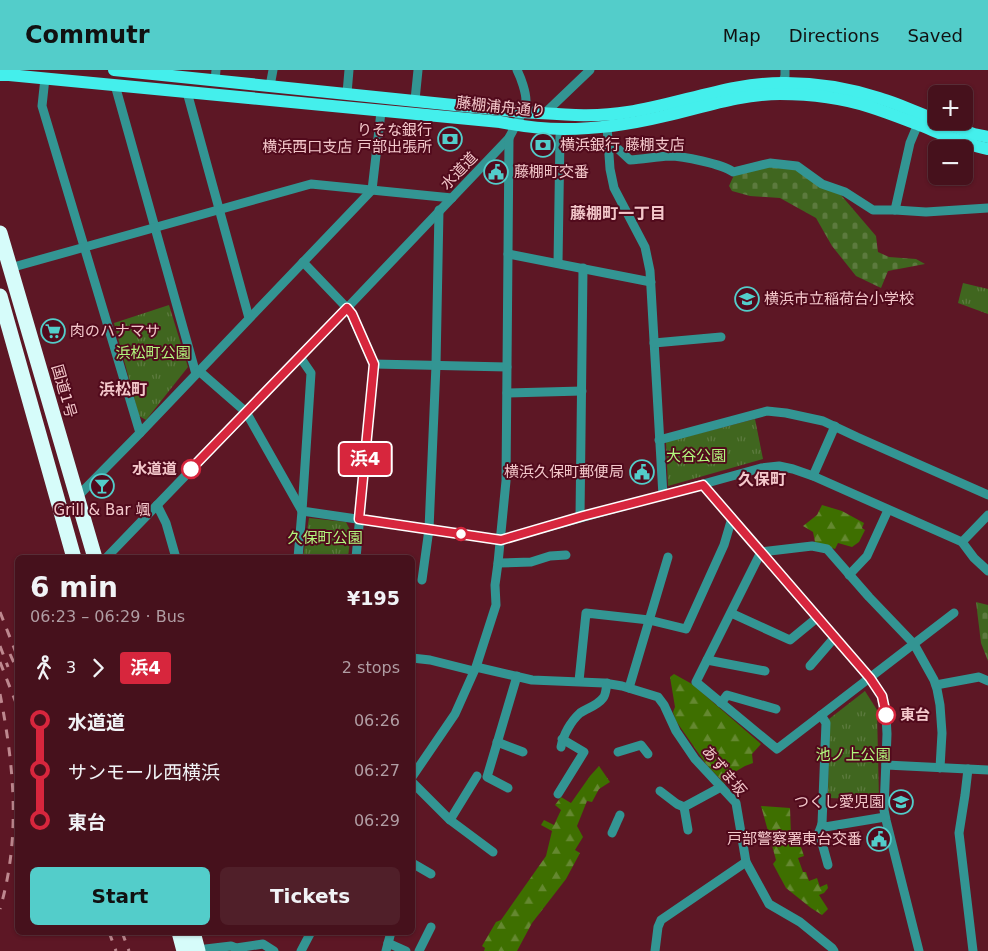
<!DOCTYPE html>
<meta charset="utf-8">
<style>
body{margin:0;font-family:"DejaVu Sans","Noto Sans JP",sans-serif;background:#501f29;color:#f1f3f6;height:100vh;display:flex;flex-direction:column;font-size:19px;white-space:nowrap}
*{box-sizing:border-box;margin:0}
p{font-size:16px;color:#b09da3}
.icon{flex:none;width:28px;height:28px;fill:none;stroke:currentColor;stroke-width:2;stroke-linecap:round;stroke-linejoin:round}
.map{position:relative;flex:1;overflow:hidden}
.details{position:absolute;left:15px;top:485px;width:400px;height:380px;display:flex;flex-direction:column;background:#46111c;border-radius:8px;box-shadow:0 1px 4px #0004,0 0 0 1px #5e313b}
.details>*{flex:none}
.badge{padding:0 10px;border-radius:4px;font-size:18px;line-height:32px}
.buttons{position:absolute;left:928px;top:15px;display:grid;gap:10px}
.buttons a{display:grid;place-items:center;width:45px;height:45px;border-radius:8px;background:#46111c;box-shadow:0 1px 4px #0004,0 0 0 1px #5e313b;font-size:25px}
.map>.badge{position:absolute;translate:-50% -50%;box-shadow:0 0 0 2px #fff}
.legs{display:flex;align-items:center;gap:8px;height:55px;padding:0 15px;font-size:16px}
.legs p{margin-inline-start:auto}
.headline{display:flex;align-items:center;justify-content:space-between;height:85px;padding:0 15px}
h1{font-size:28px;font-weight:800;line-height:38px}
.cta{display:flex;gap:10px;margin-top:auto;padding:10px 15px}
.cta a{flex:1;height:58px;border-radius:8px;background:#53cdca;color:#111;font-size:20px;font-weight:800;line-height:58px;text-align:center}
.cta a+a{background:#501f29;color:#f1f3f6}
ul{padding:0 15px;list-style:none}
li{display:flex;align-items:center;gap:18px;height:50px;font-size:19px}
li i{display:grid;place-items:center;width:8px;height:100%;margin:0 6px;background:currentColor}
li i::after{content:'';width:12px;height:12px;margin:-6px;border:4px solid;border-radius:50%;background:#46111c}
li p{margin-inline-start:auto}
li:first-child i{background:linear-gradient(#0000 50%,currentColor 0)}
li:last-child i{background:linear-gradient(currentColor 50%,#0000 0)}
header{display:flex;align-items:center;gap:30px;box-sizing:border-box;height:70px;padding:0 25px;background:#53cdca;color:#111}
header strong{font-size:24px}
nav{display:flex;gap:28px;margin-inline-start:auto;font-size:18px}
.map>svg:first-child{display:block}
</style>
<header>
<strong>Commutr</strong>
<nav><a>Map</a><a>Directions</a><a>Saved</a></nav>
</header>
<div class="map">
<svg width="988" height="881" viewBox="0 0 988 881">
<defs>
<pattern id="grass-tufts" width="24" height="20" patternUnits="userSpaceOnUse" patternTransform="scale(1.25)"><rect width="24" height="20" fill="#40661f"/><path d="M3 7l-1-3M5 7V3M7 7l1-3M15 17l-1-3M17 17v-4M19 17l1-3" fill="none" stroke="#5c7a3e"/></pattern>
<pattern id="forest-firs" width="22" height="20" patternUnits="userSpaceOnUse" patternTransform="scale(1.25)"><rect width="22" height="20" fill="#3e6f00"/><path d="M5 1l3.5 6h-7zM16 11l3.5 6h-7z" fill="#648830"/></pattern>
<pattern id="cemetery-stones" width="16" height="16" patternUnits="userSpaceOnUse" patternTransform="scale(1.25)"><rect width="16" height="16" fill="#40661f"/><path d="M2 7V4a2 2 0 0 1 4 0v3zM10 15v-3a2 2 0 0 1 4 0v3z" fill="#5c7a3e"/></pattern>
</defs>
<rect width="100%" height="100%" fill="#5d1725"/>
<!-- grass -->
<g fill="url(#grass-tufts)">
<polygon points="963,213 988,219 988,244 958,233"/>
<polygon points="169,235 188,297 146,350 139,346 114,253"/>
<polygon points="755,349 763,389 668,416 666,372"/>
<polygon points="309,448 346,452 351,462 348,487 303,487"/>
<polygon points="865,621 877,640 879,730 828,728 829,649"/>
</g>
<!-- forest -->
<g fill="url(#forest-firs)">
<polygon points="822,435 842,441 864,453 862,458 865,460 859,472 852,477 838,473 835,479 815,472 813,462 803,456 817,445"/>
<polygon points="674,604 692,614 761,674 752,684 753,693 745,696 728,706 730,710 724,713 706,694 676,651 673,642 675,637 670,607"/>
<polygon points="599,696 610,712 599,719 592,732 587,731 577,756 583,767 575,780 580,783 566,809 532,853 517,881 484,881 485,878 482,876 496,852 501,850 546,786 552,761 541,755 544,750 554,755 561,740 555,735 561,727 571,733 590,706"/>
<polygon points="761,736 790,738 791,765 787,767 790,773 799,771 804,786 798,788 803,802 806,802 809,811 817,808 820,817 827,814 828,818 824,823 819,825 828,839 822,845 811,838 786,818 773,794 776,790"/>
</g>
<!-- cemetery -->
<g fill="url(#cemetery-stones)">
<polygon points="769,95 795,99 818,116 841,125 876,166 878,182 889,187 916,189 925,194 888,201 881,218 856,206 832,176 816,148 780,128 750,126 732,121 729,116 734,105"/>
<polygon points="976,532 988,535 988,591 981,573"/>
</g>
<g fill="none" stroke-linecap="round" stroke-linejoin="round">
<!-- minor -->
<g stroke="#339593" stroke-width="9">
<polyline points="45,8 42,36 140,363"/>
<polyline points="215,10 216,0"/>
<polyline points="115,15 196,304"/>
<polyline points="270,16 273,0"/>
<polyline points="781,16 785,6 785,0"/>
<polyline points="187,22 249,248"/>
<polyline points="347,23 349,0"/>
<polyline points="415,30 418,0"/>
<polyline points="545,43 590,0"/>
<polyline points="607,56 610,99 614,118 645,177 650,201 663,426"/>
<path d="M609 73 615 76 630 90C643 89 656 87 669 86 682 86 723 94 733 102L770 93 797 96 822 114 845 122 873 140H895L926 142 988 138"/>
<polyline points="895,140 910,73 920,49"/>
<polyline points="508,184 651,212"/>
<polyline points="303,192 347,238 351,244 374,294 356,488"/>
<polyline points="558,193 560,66 562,59"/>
<polyline points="10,198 85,177 311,114 452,128"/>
<polyline points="654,273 721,267"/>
<polyline points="300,287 311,303 302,441 501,470 761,398 779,396 793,399 813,406 962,472 974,488 988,501"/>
<polyline points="374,294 507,297"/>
<polyline points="199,301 246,342 302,441 298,488"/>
<polyline points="507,323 582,321"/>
<polyline points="659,370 767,341 786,343 823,351 857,367 988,425"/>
<polyline points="813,406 835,356"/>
<polyline points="703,415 870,608 882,626 886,645 887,664 884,740 886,750 919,881"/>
<polyline points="78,426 140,363 372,120 381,42"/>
<polyline points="157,435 166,453 176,488"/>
<polyline points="580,447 583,198"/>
<polyline points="962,472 988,445"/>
<path d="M106 488 347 238 509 68C513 60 525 40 526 31 526 22 521 8 517 0"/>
<polyline points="498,493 531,492 550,486 566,485"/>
<polyline points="849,505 867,486 888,440"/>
<polyline points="422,510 429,459 436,295 439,140"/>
<polyline points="731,543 790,570 818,547"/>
<polyline points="412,588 430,590 474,601"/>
<polyline points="707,590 765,601"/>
<polyline points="810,596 835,567"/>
<polyline points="476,597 532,610 604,613 622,616 658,627 664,635 676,661 695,689 736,733 746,792 769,834 800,852 832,878 834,881"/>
<polyline points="579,611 586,543 649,550 686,559 724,475 732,448"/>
<polyline points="936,615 979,607 988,611"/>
<polyline points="629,618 668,487"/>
<polyline points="721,633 727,625 776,639"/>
<polyline points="821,645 826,653 822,754 825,757 885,747"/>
<polyline points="497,672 523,682"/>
<path d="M561 677C563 665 571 651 580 643 587 638 597 636 603 628 606 625 606 618 607 613"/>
<polyline points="618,682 641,675 648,684"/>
<polyline points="886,695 988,700"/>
<path d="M940 698 942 663 940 635 937 619 934 610 914 574 869 527 827 479 812 476 761 482 696 612 777 679C836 634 895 589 954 543"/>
<polyline points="968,699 965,725 959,763 973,881"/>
<polyline points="412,707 455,644 476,597 496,535 495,515 498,493 506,411 509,68"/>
<polyline points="412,712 450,750 493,782"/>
<polyline points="508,718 487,707 517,606"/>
<polyline points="660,721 677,734 684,737 721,717"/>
<polyline points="558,724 584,682 562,669"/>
<polyline points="684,737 688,760"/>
<polyline points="450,750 477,706"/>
<polyline points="822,754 819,762 828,795"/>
<polyline points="612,763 620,745"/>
<polyline points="412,793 431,804"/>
<polyline points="388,873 406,881"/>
<polyline points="197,880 231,876 236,878 263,874 274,881"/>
<polyline points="301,881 311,862"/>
<polyline points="386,881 391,862"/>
<polyline points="419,881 431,857"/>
<polyline points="655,881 658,857 661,850 746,792"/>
</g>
<!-- major -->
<g stroke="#44efec" stroke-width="12">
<path d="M114 0 522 42C557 44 593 48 628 42 681 34 731 12 786 13 816 13 851 19 879 28 899 34 918 43 936 50"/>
<path d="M0 5H9L500 52C520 56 543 59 564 59 598 59 632 54 665 46 704 37 740 24 780 24 810 24 842 28 870 37 886 42 901 48 917 54 940 63 963 74 988 79"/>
<polyline points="939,51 974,64 988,67"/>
</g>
<!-- highway -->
<g stroke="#d6fcfa" stroke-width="15">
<polyline points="0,163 95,488"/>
<polyline points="0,226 74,488"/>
<polyline points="179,862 184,881"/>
<polyline points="193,862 198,881"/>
</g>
<!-- rail -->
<g stroke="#be888f" stroke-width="3" stroke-dasharray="9 9" stroke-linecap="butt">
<polyline points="0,542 18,588"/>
<polyline points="0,576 8,597"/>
<polyline points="10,584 18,602"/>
<polyline points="0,592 18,638"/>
<path d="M0 624C14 696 21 767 0 839"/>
<polyline points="109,862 116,881"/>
<polyline points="122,862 129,881"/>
</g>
</g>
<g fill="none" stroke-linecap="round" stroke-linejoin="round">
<!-- line-1 casing -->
<g stroke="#fff" stroke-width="11">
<polyline id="line-1" points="191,399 347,238 352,244 374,294 359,449 501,470 583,446 703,415 870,608 882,626 886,645"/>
</g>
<!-- line-1 -->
<use href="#line-1" stroke="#d7263d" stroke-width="8"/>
</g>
<!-- icons -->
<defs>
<g id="bank-ring" transform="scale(1.25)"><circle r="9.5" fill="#510a1c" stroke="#53cdca" stroke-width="1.5"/><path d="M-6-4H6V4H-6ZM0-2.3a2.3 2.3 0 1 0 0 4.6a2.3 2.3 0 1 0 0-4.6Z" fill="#53cdca"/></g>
<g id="civic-ring" transform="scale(1.25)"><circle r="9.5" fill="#510a1c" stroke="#53cdca" stroke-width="1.5"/><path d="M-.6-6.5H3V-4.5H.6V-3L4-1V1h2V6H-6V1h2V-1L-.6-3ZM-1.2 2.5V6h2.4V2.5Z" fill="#53cdca"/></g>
<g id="school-ring" transform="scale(1.25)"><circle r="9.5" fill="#510a1c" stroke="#53cdca" stroke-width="1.5"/><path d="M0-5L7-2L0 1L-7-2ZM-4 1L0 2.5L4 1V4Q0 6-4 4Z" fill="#53cdca"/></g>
<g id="supermarket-ring" transform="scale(1.25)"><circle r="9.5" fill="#510a1c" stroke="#53cdca" stroke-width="1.5"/><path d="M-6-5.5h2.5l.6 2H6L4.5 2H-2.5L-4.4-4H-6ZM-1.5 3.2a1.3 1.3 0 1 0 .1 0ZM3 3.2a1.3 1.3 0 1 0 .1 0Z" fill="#53cdca"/></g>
<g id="bar-ring" transform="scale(1.25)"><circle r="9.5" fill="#510a1c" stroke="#53cdca" stroke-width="1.5"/><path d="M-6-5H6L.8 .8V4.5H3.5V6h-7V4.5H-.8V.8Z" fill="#53cdca"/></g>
</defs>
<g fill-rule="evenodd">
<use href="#bank-ring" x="450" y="69"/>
<use href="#bank-ring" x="543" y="75"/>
<use href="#civic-ring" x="496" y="102"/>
<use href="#school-ring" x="747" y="229"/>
<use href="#supermarket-ring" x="53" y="261"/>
<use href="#civic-ring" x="642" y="402"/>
<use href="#bar-ring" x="102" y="416"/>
<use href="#school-ring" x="901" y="732"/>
<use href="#civic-ring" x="879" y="769"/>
</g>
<!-- markers -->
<g fill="#fff" stroke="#d7263d" stroke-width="2.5">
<circle cx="191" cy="399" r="9"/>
<circle cx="461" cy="464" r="6"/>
<circle cx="886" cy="645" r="9"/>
</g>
<g text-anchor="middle" stroke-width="4" stroke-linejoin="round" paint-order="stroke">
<!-- street labels -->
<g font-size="15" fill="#f4c8cb" stroke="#510a1c">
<text transform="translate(501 37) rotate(6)" y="5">藤棚浦舟通り</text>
<text transform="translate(459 101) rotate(-46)" y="5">水道道</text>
<text transform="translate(64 321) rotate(74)" y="5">国道1号</text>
<text transform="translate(724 701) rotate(50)" y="5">あずま坂</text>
</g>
<!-- poi labels -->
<g font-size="15" fill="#f4c8cb" stroke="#510a1c" text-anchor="end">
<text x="432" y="65">りそな銀行<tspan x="432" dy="17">横浜西口支店 戸部出張所</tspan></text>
<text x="560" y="80" text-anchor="start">横浜銀行 藤棚支店</text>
<text x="514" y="107" text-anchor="start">藤棚町交番</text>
<text x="764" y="234" text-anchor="start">横浜市立稲荷台小学校</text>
<text x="70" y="266" text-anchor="start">肉のハナマサ</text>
<text x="624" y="407">横浜久保町郵便局</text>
<text x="102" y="445" text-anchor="middle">Grill &amp; Bar 颯</text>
<text x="884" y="737">つくし愛児園</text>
<text x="862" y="774">戸部警察署東台交番</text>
</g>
<!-- park labels -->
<g font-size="15" fill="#b2f67d" stroke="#510a1c">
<text x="153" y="288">浜松町公園</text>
<text x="696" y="391">大谷公園</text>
<text x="325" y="473">久保町公園</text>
<text x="853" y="690">池ノ上公園</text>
</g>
<!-- stop labels -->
<g font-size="15" font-weight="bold" fill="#f4c8cb" stroke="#510a1c" text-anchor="end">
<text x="177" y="404">水道道</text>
<text x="900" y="650" text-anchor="start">東台</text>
</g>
<!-- neighbourhood labels -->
<g font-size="16" font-weight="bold" fill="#f4c8cb" stroke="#510a1c">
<text x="618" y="149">藤棚町一丁目</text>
<text x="123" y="325">浜松町</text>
<text x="762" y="415">久保町</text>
</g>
</g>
</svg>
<div class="buttons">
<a>+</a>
<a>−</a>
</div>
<b class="badge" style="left:365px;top:389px;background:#d7263d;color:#fff">浜4</b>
<section class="details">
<div class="headline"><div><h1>6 min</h1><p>06:23 – 06:29 · Bus</p></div><b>¥195</b></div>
<div class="legs"><svg class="icon" aria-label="walk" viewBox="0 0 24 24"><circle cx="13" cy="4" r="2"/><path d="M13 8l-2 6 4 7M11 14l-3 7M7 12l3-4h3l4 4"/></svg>3<svg class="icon" aria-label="forward" viewBox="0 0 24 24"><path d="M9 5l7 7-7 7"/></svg><b class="badge" style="background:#d7263d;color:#fff">浜4</b><p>2 stops</p></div>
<ul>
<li><i style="color:#d7263d"></i><b>水道道</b><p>06:26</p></li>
<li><i style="color:#d7263d"></i><span>サンモール西横浜</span><p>06:27</p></li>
<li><i style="color:#d7263d"></i><b>東台</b><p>06:29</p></li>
</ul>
<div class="cta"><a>Start</a><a>Tickets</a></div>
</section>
</div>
